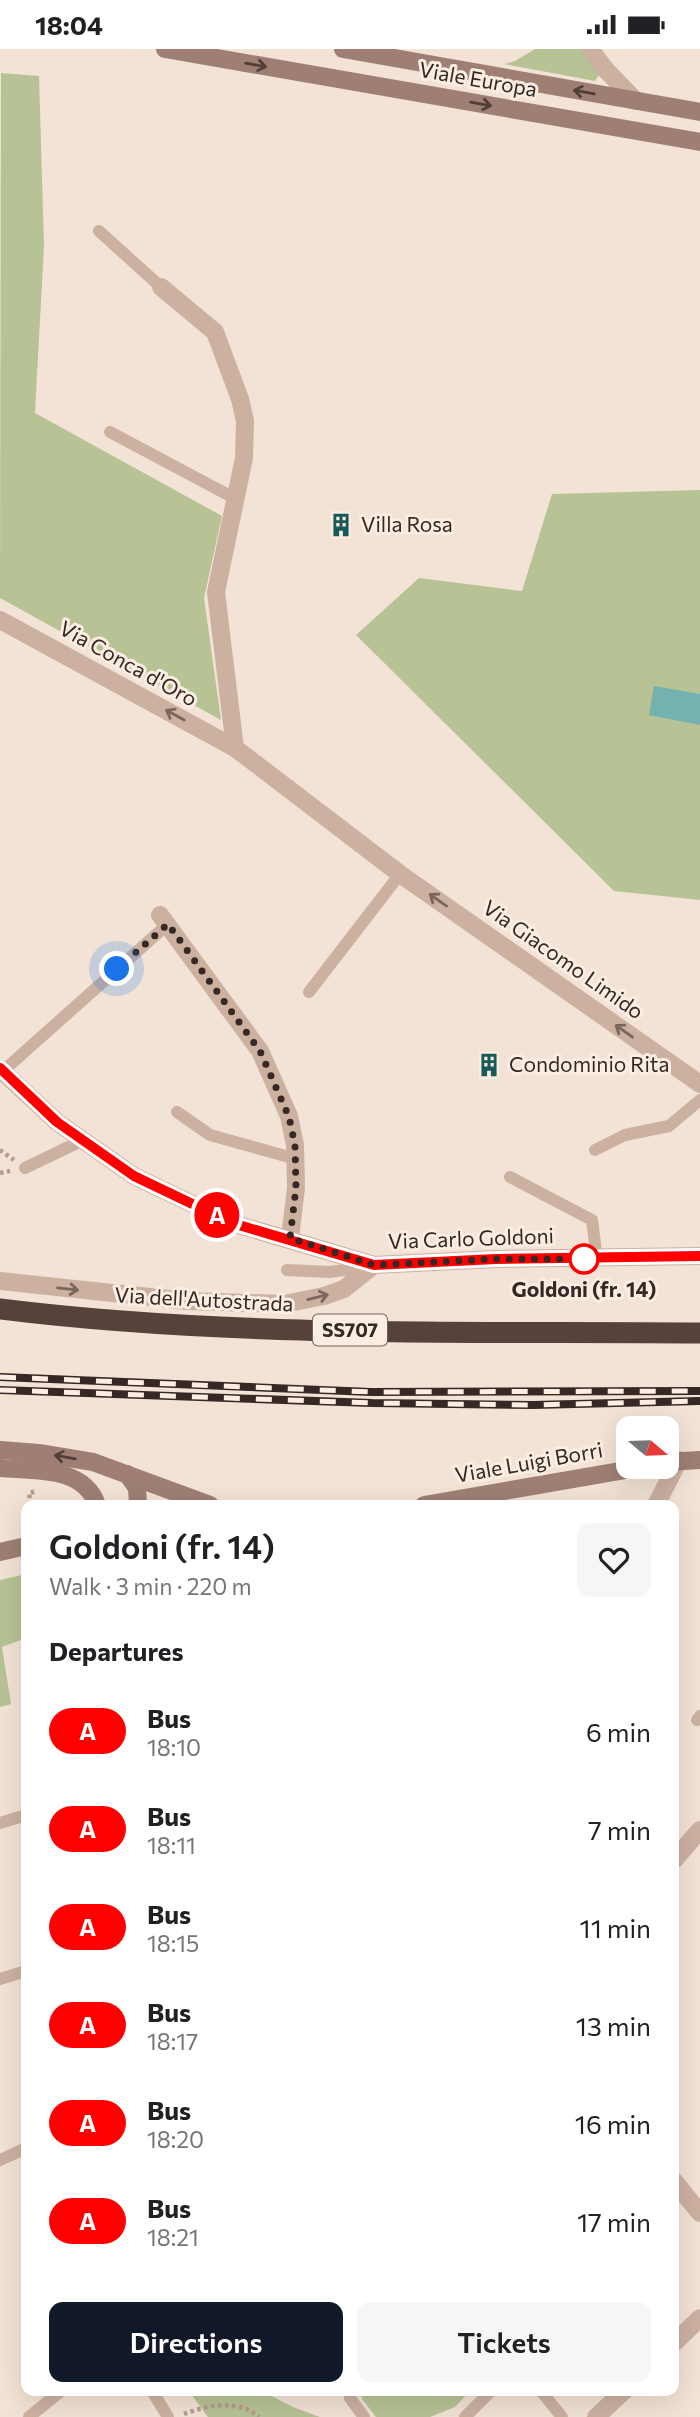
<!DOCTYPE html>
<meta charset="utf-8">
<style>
body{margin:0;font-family:Commissioner,sans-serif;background:#f6f6f6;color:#202124;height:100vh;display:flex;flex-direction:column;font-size:26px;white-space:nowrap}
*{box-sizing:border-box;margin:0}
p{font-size:23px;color:#757577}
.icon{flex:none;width:38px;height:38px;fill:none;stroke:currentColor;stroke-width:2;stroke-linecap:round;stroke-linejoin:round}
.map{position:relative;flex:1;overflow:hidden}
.sheet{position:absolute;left:21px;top:1451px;width:658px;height:896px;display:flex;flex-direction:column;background:#fff;border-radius:14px;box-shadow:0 7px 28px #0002}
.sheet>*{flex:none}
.badge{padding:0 14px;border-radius:23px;font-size:24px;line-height:46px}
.needle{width:46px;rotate:109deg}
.buttons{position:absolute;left:616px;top:1367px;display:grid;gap:14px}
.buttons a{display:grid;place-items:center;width:63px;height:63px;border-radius:14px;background:#fff;box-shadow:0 7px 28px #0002;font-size:35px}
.you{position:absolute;width:35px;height:35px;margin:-18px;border:5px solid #fff;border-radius:50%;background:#1a73e8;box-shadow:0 0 0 10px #1a73e833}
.map>.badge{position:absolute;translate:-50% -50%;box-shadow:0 0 0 4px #fff}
h2{padding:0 28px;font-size:26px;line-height:63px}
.round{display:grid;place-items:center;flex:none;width:74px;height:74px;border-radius:14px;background:#f6f6f6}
.head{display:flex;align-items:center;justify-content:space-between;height:119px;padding:0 28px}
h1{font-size:33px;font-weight:600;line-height:52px}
.button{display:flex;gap:14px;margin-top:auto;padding:14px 28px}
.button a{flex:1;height:80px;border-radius:14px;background:#111827;color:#fff;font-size:28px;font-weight:600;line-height:80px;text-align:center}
.button a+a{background:#f6f6f6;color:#202124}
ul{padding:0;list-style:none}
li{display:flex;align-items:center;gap:21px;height:98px;padding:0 28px}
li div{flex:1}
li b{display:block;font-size:26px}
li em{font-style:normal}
li .badge{min-width:77px;font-weight:700;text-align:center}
.status{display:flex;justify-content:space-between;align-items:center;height:49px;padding:0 35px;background:#fff;direction:ltr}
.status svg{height:19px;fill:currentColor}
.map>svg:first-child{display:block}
</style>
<div class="status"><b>18:04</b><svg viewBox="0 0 49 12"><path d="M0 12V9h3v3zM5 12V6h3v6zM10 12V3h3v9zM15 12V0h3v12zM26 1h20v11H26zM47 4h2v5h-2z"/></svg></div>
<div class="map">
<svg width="700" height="2368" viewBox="0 0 700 2368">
<rect width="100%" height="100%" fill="#f3e3d6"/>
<!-- green -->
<g fill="#b7c395">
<polygon points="535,0 582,0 599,26 595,32 504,15 515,12"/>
<polygon points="1,24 39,27 44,197 35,364 222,467 204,549 221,671 0,549"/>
<polygon points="700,441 700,851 614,842 356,586 419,529 522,542 552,445"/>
<polygon points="26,1525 26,1589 2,1598 11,1655 0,1658 0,1531"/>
<polygon points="189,2342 262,2342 293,2358 320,2368 208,2368"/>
<polygon points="361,2342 470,2342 455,2358 430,2368 376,2368 362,2350"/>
</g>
<!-- water -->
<polygon fill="#73b2b0" points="654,637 700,645 700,676 649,666"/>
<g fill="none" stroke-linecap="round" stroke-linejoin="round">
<!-- path -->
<g stroke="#b89b8b" stroke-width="4.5" stroke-dasharray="3.5 3.5" stroke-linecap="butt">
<polyline points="0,1101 14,1111"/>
<polyline points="0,1124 10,1122"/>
<polyline points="31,1456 29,1444 37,1442"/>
<path d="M184 2365C208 2356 238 2350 259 2368"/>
</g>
<!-- lane -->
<g stroke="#ccb1a1" stroke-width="12">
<polyline points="99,182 161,238"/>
<polyline points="110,383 234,449"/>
<polyline points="309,943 400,825"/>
<polyline points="3,1022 168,875"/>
<polyline points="177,1063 210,1086 296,1110"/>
<polyline points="595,1101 625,1086 669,1077 700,1051"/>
<polyline points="25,1119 83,1091"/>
<polyline points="510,1128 592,1171 597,1210"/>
<polyline points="287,1221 329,1223 370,1218"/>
<polyline points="697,1671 700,1667"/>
<polyline points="0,1774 26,1766"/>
<polyline points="0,1930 26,1922"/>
<polyline points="0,2111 26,2099"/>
<polyline points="152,2342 168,2368"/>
<polyline points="350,2342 350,2349 364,2368"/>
<polyline points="541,2342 562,2368"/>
<polyline points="29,2368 61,2342"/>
<polyline points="465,2368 491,2342"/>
</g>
<!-- street -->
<g stroke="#ccb1a1" stroke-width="18">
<polyline points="590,0 606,21 636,52"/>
<polyline points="161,238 215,283 240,350 245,372 244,409 216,543 235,699"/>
<polyline points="0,571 235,699 400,825 700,1035"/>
<polyline points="160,866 260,1002 289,1067 295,1096 296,1139 290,1189"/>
<polyline points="0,1020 57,1073 134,1127 232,1174 374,1216 496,1210 700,1207"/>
<polyline points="0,1232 187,1252 284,1255 324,1247 344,1240 374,1216"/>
<polyline points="656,1456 679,1411"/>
<polyline points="674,1811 700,1781"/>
<polyline points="674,2132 700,2164"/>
<polyline points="674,2294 700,2269"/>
<polyline points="596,2368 624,2342"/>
</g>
<!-- secondary -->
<g stroke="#9f7f73" stroke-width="18">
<polyline points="165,0 700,93"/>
<polyline points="343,0 700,63"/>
<polyline points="0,1401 39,1404 93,1413 210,1456"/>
<polyline points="667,1413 700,1411"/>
<path d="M0 1419C34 1422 84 1417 97 1456"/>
<polyline points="127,1425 137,1439 138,1456"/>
<polyline points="424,1456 643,1418"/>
<polyline points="0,1503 26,1497"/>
</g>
<!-- highway -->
<path stroke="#57413b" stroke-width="21" d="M0 1260C232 1289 467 1282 700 1284"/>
<!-- rail casing -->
<g stroke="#352825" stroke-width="8">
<g id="rail">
<polyline points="0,1328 371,1343 700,1342"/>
<polyline points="0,1341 372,1354 533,1356 700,1352"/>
</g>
</g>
<!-- rail -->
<use href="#rail" stroke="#fbede2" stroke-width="5" stroke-dasharray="16" stroke-linecap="butt"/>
</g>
<!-- one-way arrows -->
<defs><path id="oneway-shaft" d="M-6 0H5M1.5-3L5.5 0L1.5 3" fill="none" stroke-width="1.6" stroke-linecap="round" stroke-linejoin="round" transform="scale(1.75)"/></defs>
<g stroke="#503e38">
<use href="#oneway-shaft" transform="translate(256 16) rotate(10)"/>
<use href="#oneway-shaft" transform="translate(584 43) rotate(-170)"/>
<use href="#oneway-shaft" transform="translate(481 55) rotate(10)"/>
<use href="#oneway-shaft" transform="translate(65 1408) rotate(-170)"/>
</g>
<g stroke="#79665d">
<use href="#oneway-shaft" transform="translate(175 666) rotate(-151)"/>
<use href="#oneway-shaft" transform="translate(438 851) rotate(-145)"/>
<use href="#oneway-shaft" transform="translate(624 982) rotate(-145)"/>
<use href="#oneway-shaft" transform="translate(68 1240) rotate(6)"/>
<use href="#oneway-shaft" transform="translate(318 1248) rotate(-14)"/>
</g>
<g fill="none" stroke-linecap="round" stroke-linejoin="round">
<!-- line casing -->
<g stroke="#fff" stroke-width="16">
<polyline id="line" points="0,1019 57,1073 134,1127 232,1174 374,1216 496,1210 700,1207"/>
</g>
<!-- line -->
<use href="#line" stroke="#f00" stroke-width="10"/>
<!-- walk -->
<polyline stroke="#352825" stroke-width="7" stroke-dasharray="0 12.6" points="117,920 168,875 260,1002 289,1068 295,1096 296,1139 290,1189 374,1216 496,1210 584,1210"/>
</g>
<!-- icons -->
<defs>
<g id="building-bare" transform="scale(1.89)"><path d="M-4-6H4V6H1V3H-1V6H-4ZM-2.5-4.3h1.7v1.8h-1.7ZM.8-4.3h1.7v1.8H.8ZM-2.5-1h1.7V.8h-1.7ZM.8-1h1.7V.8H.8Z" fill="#175a59" stroke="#fbede2" stroke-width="2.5" paint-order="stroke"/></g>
</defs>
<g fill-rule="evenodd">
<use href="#building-bare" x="341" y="476"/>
<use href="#building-bare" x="489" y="1016"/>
</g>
<!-- markers -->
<circle fill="#fff" stroke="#f00" stroke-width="3.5" cx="584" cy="1210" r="14"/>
<g text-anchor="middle" stroke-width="6" stroke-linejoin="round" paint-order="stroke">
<!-- shield labels -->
<rect fill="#fbede2" stroke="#70635e" stroke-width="2" x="313" y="1265.5" width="74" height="31" rx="5"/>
<g font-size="19" font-weight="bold" fill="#352825">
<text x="350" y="1288">SS707</text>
</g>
<!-- street labels -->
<g font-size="21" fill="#352825" stroke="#fbede2">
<text transform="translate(478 31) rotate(10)" y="7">Viale Europa</text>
<text transform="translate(128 615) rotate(29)" y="7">Via Conca d'Oro</text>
<text transform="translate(563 911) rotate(35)" y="7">Via Giacomo Limido</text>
<text transform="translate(471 1190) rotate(-2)" y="7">Via Carlo Goldoni</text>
<text transform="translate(204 1251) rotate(3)" y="7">Via dell'Autostrada</text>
<text transform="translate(529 1414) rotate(-10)" y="7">Viale Luigi Borri</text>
</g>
<!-- poi labels -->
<g font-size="21" fill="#352825" stroke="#fbede2" text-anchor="start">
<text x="361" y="483">Villa Rosa</text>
<text x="509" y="1023">Condominio Rita</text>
</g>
<!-- stop labels -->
<g font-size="21" font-weight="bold" fill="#352825" stroke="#fbede2">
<text x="584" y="1248">Goldoni (fr. 14)</text>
</g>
</g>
</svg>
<div class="buttons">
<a><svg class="needle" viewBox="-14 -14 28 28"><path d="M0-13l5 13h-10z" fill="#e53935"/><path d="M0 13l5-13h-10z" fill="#757577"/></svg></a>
</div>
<div class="you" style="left:117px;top:920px"></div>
<b class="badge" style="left:217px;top:1166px;background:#f00;color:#fff">A</b>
<section class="sheet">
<div class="head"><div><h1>Goldoni (fr. 14)</h1><p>Walk · 3 min · 220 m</p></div><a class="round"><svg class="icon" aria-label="heart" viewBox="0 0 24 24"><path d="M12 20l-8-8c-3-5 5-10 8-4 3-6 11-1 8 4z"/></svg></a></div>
<h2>Departures</h2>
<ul>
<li><span class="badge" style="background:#f00;color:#fff">A</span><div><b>Bus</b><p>18:10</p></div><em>6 min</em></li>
<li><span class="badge" style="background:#f00;color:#fff">A</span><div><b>Bus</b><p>18:11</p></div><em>7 min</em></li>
<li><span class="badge" style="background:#f00;color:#fff">A</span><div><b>Bus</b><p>18:15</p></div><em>11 min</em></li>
<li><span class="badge" style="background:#f00;color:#fff">A</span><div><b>Bus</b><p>18:17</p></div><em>13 min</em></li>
<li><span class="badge" style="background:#f00;color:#fff">A</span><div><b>Bus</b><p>18:20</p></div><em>16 min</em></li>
<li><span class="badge" style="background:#f00;color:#fff">A</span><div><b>Bus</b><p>18:21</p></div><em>17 min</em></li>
</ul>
<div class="button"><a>Directions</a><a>Tickets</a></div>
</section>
</div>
